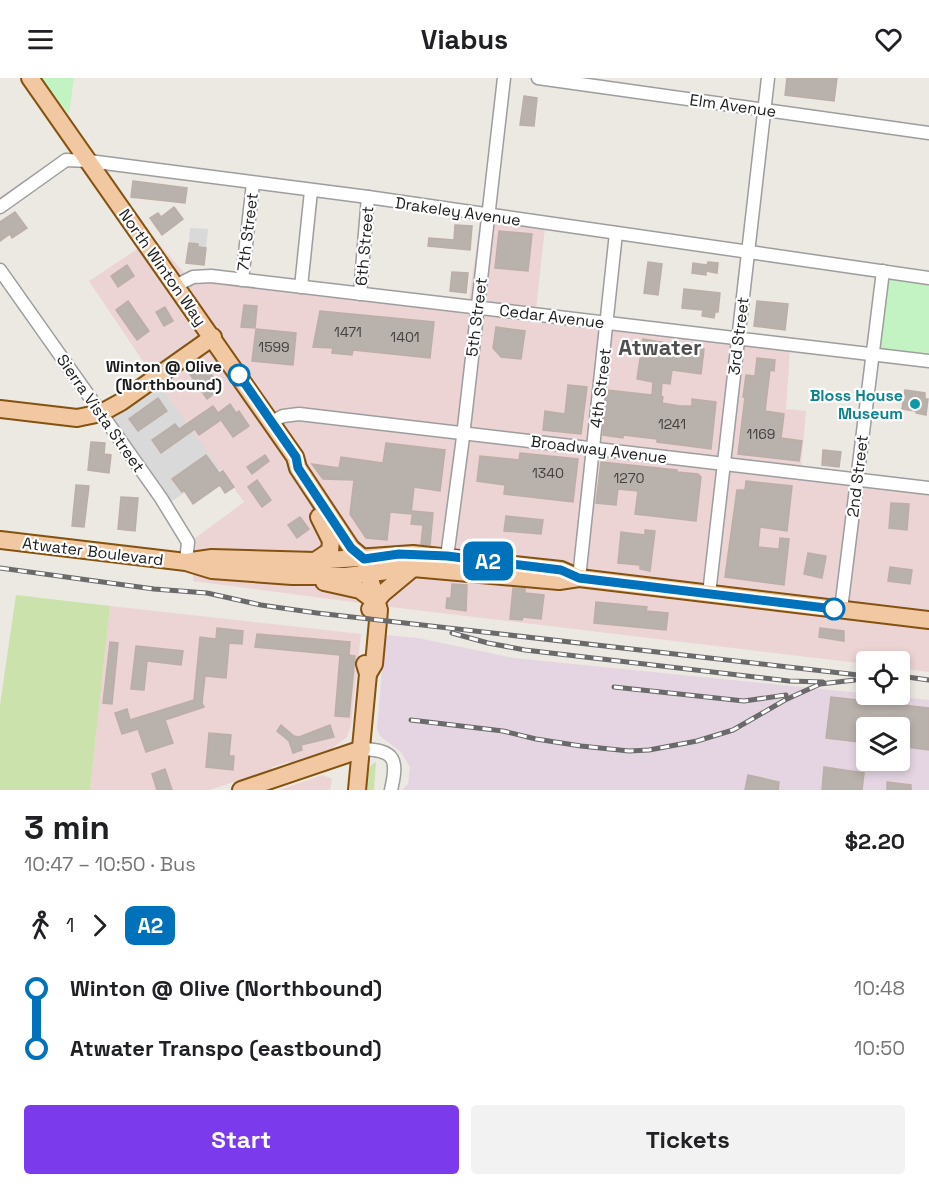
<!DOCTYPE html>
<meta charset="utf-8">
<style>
body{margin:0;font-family:"Space Grotesk",sans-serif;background:#f2f2f2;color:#202124;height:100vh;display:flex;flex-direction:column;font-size:22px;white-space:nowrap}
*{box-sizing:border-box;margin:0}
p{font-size:20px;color:#757577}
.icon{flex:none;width:33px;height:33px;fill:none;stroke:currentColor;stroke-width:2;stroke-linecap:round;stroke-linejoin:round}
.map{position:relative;height:712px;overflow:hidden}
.sheet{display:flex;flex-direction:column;background:#fff;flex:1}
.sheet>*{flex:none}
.badge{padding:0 12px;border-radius:9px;font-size:21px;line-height:39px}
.controls{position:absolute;left:856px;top:573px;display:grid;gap:12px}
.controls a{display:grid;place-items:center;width:54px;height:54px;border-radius:6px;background:#fff;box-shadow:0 3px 9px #0003;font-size:30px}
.map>.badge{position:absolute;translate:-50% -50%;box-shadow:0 0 0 3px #fff}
.legs{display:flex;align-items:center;gap:9px;height:66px;padding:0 24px;font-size:20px}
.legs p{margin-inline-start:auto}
.head{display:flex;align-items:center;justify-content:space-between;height:102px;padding:0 24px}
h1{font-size:33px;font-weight:800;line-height:45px}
.cta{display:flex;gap:12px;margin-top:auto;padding:12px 24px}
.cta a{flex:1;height:69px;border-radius:6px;background:#7c3aed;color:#fff;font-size:24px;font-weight:800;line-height:69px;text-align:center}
.cta a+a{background:#f2f2f2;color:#202124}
ul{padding:0 24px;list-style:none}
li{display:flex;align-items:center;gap:21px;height:60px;font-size:22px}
li i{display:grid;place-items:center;width:9px;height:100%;margin:0 8px;background:currentColor}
li i::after{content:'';width:15px;height:15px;margin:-8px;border:4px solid;border-radius:50%;background:#fff}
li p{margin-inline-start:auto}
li:first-child i{background:linear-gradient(#0000 50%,currentColor 0)}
li:last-child i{background:linear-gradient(currentColor 50%,#0000 0)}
header{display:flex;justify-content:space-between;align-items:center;height:78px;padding:0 24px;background:#fff;font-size:27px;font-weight:800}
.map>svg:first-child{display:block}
</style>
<header><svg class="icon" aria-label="menu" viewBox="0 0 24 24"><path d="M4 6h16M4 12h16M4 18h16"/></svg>Viabus<svg class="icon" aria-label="heart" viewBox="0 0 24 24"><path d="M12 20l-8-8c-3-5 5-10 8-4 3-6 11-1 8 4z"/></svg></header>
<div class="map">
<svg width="929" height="712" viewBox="0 0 929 712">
<rect width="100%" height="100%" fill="#ece8e2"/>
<!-- residential -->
<g fill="#dad9d9">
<polygon points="190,150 208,151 206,170 198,169 198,166 189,165"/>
<polygon points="157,304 221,391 169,425 109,338"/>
</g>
<!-- commercial -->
<g fill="#ecd3d4">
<polygon points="481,140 545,149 535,241 790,271 786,331 806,333 801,388 929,407 929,594 900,590 900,584 867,584 867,586 391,529 193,503 194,461 244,424 157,304 89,203 154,160 191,203 467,234"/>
<polygon points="110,528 361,556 351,646 347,659 330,672 291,685 288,684 272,689 271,692 209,712 90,712"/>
<polygon points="323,697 332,701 330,712 279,712"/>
</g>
<!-- industrial -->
<path fill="#e5d5e3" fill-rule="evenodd" d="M385 557 418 560 514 580 929 622V712H402L408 706 410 689 401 674 380 658 377 651ZM867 650H900V682H867Z"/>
<!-- grass -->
<g fill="#cce2ad">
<polygon points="16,517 110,528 90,712 0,712 0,627"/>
<path d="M376 684 374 712H365C366 702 366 688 376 684Z"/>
</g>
<!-- park -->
<g fill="#c4f3c3">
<polygon points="40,0 74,0 69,36"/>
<polygon points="885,200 929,205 929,275 874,271"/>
</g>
<!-- building -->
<g fill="#b9b1ac" stroke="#bcaea7" stroke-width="1.5">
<polygon points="787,0 837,0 834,23 785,17"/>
<polygon points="524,18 537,20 534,48 520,47"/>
<polygon points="133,103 187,110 185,125 131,119"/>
<polygon points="174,129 183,141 162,157 150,140 158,135 161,139"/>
<polygon points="15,134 27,150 12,160 10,156 0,163 0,144"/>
<polygon points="455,147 472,148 470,172 428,168 429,160 454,162"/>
<polygon points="499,153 532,156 528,193 495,190"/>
<polygon points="189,165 198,166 198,169 206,170 204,187 186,185"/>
<polygon points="648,184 662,186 658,217 644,215"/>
<polygon points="708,184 718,185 717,195 706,193 706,197 692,195 693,185 707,187"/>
<polygon points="127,187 134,198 118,209 111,198"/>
<polygon points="452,194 468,195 466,215 450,213"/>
<polygon points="684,211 720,215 718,234 715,234 714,240 702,238 703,232 682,230"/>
<polygon points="128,223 149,253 137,262 116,232"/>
<polygon points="757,223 788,226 785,252 754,248"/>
<polygon points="244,227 257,228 255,250 241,249"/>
<polygon points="165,229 173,243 164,248 156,234"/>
<polygon points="320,233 434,244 430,280 353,272 352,277 332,275 333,270 313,269"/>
<polygon points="496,249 525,253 521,281 501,279 493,270"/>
<polygon points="256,251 296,255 293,287 252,283"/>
<polygon points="643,261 704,271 701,296 672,292 670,306 662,305 661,318 663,319 662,325 680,328 692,328 692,321 716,324 711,371 657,364 657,361 623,357 623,360 603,357 607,312 652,317 653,304 637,301"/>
<polygon points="757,280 775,282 774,293 770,292 765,333 784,336 781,360 802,363 799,383 738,376 745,319 743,319 746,297 755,298"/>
<polygon points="201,282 221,310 207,321 187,292"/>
<polygon points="568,307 587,309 581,356 543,352 545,333 565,336"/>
<polygon points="905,312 925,315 925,321 928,321 926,337 916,335 916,333 902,331"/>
<polygon points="158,320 167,333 138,353 129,341"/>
<polygon points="230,326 236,335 239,333 249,348 233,359 221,342 199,357 195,351 161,375 152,362 175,346 179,351 213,328 218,335"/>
<polygon points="91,364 105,365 104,376 111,377 109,395 88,392"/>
<polygon points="386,365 445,372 440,413 414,409 411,436 390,434 387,462 366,460 350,436 354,402 323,401 312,386 339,390 341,379 383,385"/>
<polygon points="823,372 841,374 839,389 822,387"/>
<polygon points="520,375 578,381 573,424 504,416 505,407 477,403 480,378 519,382"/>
<polygon points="206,377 219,395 223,393 234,409 225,415 220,407 193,426 184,412 182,414 172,401"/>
<polygon points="265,377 269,383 252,396 247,389"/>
<polygon points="601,384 677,392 677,394 698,396 701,399 696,443 635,436 638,413 618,411 616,427 596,425"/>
<polygon points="257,402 271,422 262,429 248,409"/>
<polygon points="746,403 792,408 787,453 760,449 758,469 779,471 780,460 789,461 784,507 725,499 737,412 745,412"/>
<polygon points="76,407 89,408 84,449 72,448"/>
<polygon points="121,419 138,420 135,453 118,451"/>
<polygon points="891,425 909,426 907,452 889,450"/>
<polygon points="413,433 433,435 430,467 421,466 423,447 411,446"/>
<polygon points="506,438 543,442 541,456 504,453"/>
<polygon points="300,439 309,451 297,460 288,447"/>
<polygon points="645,452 655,453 650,493 640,491 640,487 618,485 621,454 645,457"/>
<polygon points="808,475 826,478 822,500 804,496"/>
<polygon points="890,489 912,492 910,506 888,503"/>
<polygon points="452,506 467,507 466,533 446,530 447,520 451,520"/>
<polygon points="513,510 525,511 525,515 544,517 541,541 523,539 522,542 510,541"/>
<polygon points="596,524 647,529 646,533 668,535 666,552 594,545"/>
<polygon points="217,550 243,553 242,566 229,565 226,600 205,598 202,625 204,629 165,642 173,665 146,674 138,651 122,656 115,635 127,631 130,642 194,622 200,559 216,561"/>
<polygon points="820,550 844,553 844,563 819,559"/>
<polygon points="257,556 350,564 349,577 355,578 349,639 335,638 340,577 255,569"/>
<polygon points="110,564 118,565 112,626 103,625"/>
<polygon points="136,568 183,573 181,587 147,583 144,612 131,611"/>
<polygon points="831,619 929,630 929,672 900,668 900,650 867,650 867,665 826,660"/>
<polygon points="281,647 294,658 299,659 330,647 334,659 301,667 302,672 293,675 289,663 277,653"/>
<polygon points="209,655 231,657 229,678 234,678 233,692 206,689"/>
<polygon points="824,689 864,695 862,712 822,712"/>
<polygon points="165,691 172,712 157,712 152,696"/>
<polygon points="748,697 779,704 778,712 745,712"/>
<polygon points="887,704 911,707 911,712 887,712"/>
</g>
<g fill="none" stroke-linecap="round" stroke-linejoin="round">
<!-- minor casing -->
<g stroke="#9d9d9d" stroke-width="15">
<g id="minor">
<polyline points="538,0 929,55"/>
<polyline points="0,129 66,82 89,83 368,119 929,200"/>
<polyline points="0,192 161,420 188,464 186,484"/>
<polyline points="242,202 253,105"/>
<polyline points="177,207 193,199 211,198 929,283"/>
<polyline points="301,209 311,113"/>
<polyline points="360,216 368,119"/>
<polyline points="271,344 283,338 299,336 929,410"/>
<polyline points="447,479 462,367 504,0"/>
<polyline points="579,500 616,155"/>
<polyline points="709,516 768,0"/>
<polyline points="841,531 883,193"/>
<path d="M362 671C396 672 398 682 391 712"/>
</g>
</g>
<!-- major casing -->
<g stroke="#84520f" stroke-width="20">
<g id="major">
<polyline points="30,0 295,379 298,390 351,470 364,481"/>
<polyline points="0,331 77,340 101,335 121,324 213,259"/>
<polyline points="0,462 186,484 212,492 292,498 346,498 413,490 559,503 579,500 929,542"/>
<polyline points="191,483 212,480 315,483 413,476 561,492 579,500"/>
<polyline points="315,483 330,473 331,463 319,439"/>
<polyline points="366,487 379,532 374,586 368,596"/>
<polyline points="324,504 360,512 376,524"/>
<polyline points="370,531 383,515 413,490"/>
<polyline points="241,712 362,671"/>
<polyline points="357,712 368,596 365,586"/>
</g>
</g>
<!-- minor -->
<use href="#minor" stroke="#fff" stroke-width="12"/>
<!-- major -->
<use href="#major" stroke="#f1c8a2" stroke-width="16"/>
<!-- rail casing -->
<g stroke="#6a6a6a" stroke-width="5">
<g id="rail">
<polyline points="0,490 154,511 207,515 261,527 317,535 867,598"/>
<polyline points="452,555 488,565 525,572 789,603 823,604"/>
<polyline points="900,598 929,602"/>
<polyline points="614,609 744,623 786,617"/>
<polyline points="411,642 503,653 536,661 581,668 629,673 649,672 697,663 733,652 785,622 820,606 855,602"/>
</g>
</g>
<!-- rail -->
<use href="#rail" stroke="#fff" stroke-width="3" stroke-dasharray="9" stroke-linecap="butt"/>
</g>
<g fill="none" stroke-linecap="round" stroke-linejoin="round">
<!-- line-1 casing -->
<g stroke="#fff" stroke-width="14">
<polyline id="line-1" points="239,297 296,379 298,390 351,470 364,481 399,476 447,478 561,492 579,500 834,531"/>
</g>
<!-- line-1 -->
<use href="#line-1" stroke="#0072bc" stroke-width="9"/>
</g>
<!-- markers -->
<g fill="#fff" stroke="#0072bc" stroke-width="3">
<circle cx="239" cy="297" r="10"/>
<circle cx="834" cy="531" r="10"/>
</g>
<circle fill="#0f9aa8" stroke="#fff" stroke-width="2" cx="915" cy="326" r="6"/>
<g text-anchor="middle" stroke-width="4.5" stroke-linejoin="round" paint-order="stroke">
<!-- number labels -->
<g font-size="14" fill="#434140">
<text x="348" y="259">1471</text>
<text x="405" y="264">1401</text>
<text x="274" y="274">1599</text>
<text x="672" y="351">1241</text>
<text x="761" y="361">1169</text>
<text x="548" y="400">1340</text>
<text x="629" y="405">1270</text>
</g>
<!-- street labels -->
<g font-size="16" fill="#1c1c1c" stroke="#fff">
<text transform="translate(733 27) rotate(8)" y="6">Elm Avenue</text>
<text transform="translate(458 133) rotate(8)" y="6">Drakeley Avenue</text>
<text transform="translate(247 154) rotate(-83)" y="6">7th Street</text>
<text transform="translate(364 168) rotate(-85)" y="6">6th Street</text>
<text transform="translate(163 189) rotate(55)" y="6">North Winton Way</text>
<text transform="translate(552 238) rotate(7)" y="6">Cedar Avenue</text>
<text transform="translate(476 239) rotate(-83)" y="6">5th Street</text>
<text transform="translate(738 258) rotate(-83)" y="6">3rd Street</text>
<text transform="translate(600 310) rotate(-83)" y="6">4th Street</text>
<text transform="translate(101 335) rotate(55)" y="6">Sierra Vista Street</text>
<text transform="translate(599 371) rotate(7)" y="6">Broadway Avenue</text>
<text transform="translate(857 398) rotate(-83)" y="6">2nd Street</text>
<text transform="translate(93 473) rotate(7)" y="6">Atwater Boulevard</text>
</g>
<!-- stop labels -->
<g font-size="16" font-weight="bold" fill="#1c1c1c" stroke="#fff" text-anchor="end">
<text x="222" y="294">Winton @ Olive<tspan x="222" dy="18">(Northbound)</tspan></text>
</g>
<!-- culture labels -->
<g font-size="16" font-weight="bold" fill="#0d838f" stroke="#fff" text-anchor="end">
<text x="903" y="323">Bloss House<tspan x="903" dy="18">Museum</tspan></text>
</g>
<!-- district labels -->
<g font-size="22" font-weight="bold" fill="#4f4f4f" stroke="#fff">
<text x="660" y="277">Atwater</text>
</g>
</g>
</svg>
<div class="controls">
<a><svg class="icon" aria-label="locate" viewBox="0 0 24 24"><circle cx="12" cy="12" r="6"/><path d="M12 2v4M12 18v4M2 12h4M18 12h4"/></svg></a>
<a><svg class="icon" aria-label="layers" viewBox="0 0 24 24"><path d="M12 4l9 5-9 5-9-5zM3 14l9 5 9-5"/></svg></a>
</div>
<b class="badge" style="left:488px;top:483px;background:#0072bc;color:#fff">A2</b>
</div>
<section class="sheet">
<div class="head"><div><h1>3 min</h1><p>10:47 – 10:50 · Bus</p></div><b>$2.20</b></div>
<div class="legs"><svg class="icon" aria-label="walk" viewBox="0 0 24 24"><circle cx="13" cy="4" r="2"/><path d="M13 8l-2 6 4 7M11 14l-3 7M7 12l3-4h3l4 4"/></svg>1<svg class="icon" aria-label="forward" viewBox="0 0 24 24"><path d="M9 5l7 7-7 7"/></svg><b class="badge" style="background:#0072bc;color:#fff">A2</b></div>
<ul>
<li><i style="color:#0072bc"></i><b>Winton @ Olive (Northbound)</b><p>10:48</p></li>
<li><i style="color:#0072bc"></i><b>Atwater Transpo (eastbound)</b><p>10:50</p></li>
</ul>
<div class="cta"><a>Start</a><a>Tickets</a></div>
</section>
